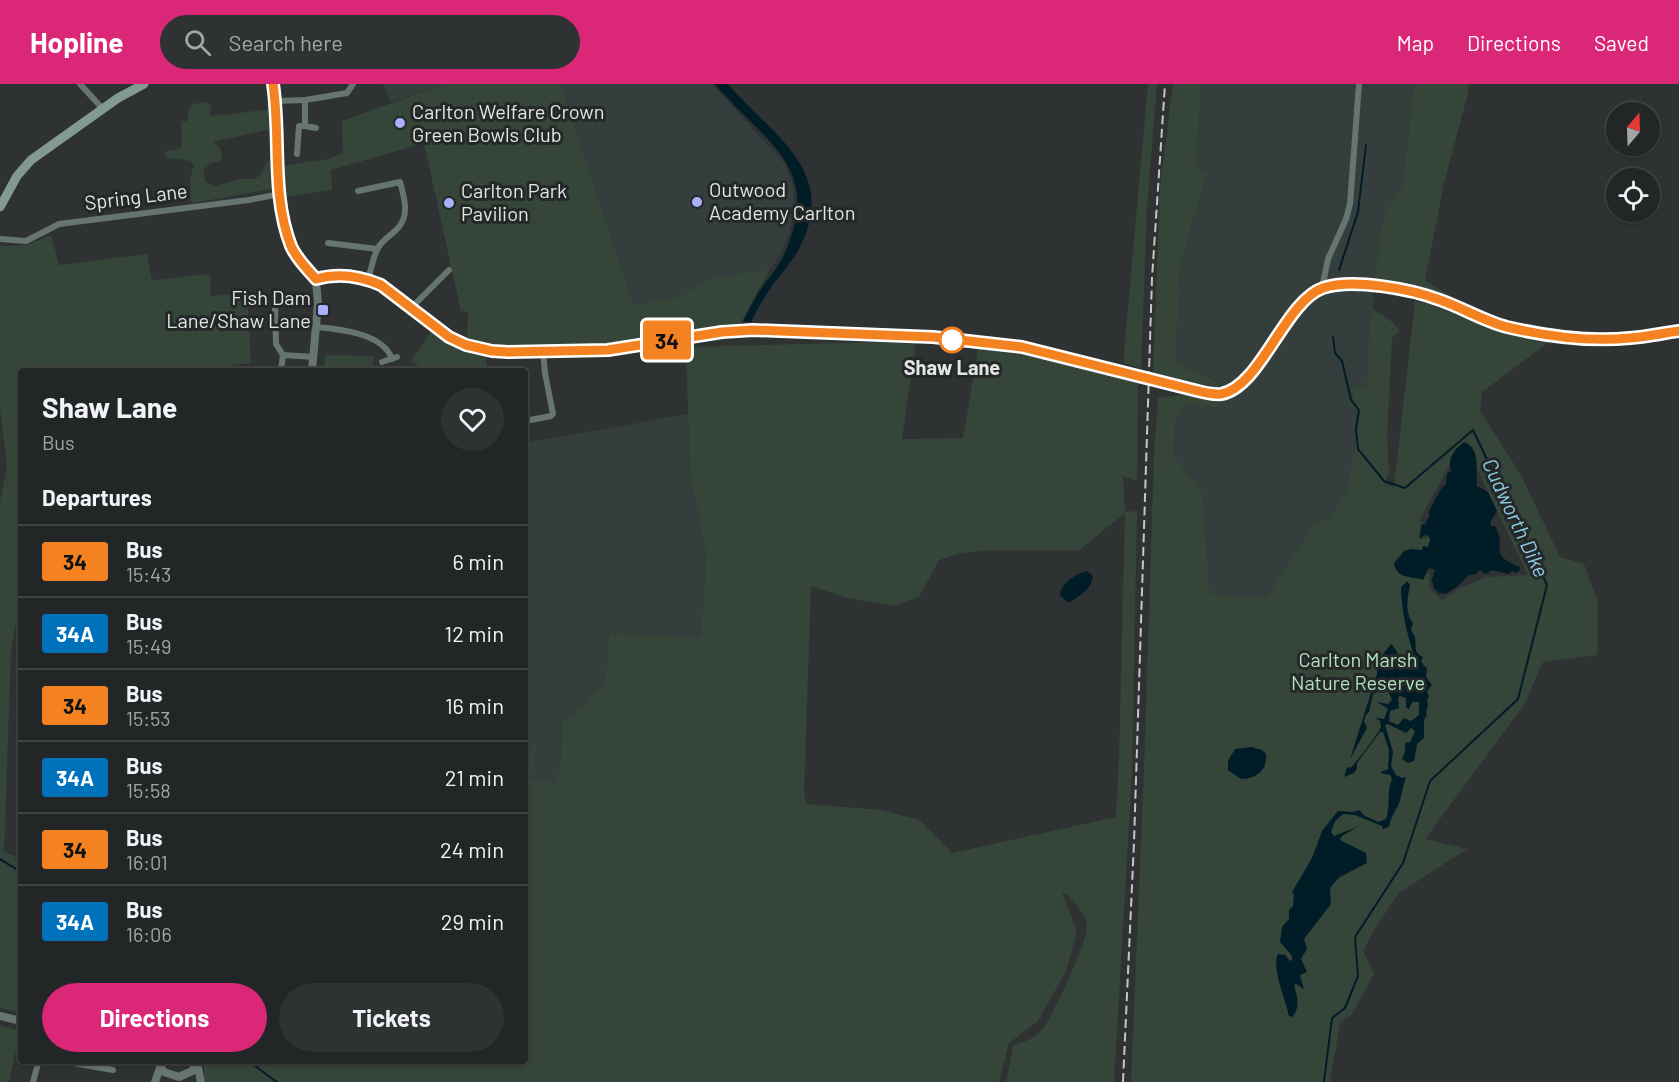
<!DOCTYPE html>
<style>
body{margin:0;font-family:Barlow,sans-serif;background:#2f3232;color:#f1f3f6;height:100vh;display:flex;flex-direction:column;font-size:22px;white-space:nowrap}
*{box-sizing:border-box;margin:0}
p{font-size:20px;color:#a3a5a7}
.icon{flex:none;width:33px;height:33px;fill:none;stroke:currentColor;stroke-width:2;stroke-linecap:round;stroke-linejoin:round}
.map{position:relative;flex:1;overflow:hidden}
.details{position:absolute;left:18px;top:284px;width:510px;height:696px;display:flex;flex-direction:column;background:#232626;border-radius:6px;box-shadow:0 2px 4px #0004,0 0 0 2px #404343}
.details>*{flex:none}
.badge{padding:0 12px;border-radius:4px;font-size:21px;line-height:39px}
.needle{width:39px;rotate:19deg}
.tools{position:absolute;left:1606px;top:18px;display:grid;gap:12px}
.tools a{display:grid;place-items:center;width:54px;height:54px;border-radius:50%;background:#232626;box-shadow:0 2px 4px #0004,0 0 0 2px #404343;font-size:30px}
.map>.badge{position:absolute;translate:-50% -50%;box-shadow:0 0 0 3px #fff}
h2{padding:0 24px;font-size:22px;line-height:54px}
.round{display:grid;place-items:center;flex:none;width:63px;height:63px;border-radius:32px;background:#2f3232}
.head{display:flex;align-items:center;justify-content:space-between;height:102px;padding:0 24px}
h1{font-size:28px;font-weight:700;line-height:45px}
.button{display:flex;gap:12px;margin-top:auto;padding:12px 24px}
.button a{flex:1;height:69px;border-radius:36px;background:#db2777;color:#fff;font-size:24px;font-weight:700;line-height:69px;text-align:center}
.button a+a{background:#2f3232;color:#f1f3f6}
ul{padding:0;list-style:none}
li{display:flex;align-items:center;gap:18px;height:72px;padding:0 24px;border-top:2px solid #404343}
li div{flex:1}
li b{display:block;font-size:22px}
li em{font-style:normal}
li .badge{min-width:66px;font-weight:700;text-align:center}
header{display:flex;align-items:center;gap:36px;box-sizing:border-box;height:84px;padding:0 30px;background:#db2777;color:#fff}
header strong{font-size:28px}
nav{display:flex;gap:33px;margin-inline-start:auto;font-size:21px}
.search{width:420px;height:54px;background:#2f3232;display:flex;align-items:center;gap:15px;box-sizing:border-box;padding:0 21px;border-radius:33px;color:#a3a5a7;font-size:22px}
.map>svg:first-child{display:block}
</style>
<header>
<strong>Hopline</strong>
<div class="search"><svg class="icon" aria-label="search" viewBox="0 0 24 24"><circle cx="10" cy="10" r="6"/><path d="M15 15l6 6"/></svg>Search here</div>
<nav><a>Map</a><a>Directions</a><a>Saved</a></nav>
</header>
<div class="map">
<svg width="1679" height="998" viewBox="0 0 1679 998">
<rect width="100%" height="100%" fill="#2f3232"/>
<!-- built -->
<g fill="#343e3d">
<polygon points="383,0 444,0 391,18"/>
<polygon points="561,0 712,0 785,80 794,105 793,132 789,151 777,176 770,185 711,194 680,212 633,221"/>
<polygon points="1201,0 1414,0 1403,100 1401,103 1374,197 1366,306 1350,305 1357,324 1352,399 1329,435 1312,441 1268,514 1210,511 1203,410 1174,372 1175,336 1184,321 1221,323 1215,317 1222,299 1176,279 1180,180 1208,89 1196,84"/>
<polygon points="688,330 690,390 706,470 701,553 609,549 605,599 585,621 562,637 561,679 555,699 532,697 537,660 525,659 525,359"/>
</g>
<!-- green -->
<g fill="#364539" fill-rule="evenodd">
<polygon points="444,0 561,0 633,221 680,212 711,194 770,185 740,240 664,254 592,264 524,264 489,262 467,254 468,228 461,227 424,59 331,86 332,106 285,113 282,82 328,75 343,69 342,37"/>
<polygon points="1148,0 1157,0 1147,123 1141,284 1123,279"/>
<polygon points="1173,0 1201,0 1196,84 1208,88 1180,180 1176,279 1222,300 1216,305 1191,301 1153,290 1160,102"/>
<polygon points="1414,0 1469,0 1467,13 1444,99 1425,196 1469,224 1426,206 1374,197 1384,131 1403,100"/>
<polygon points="207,18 212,22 209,29 212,32 266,26 269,22 271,45 213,58 220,64 222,73 219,78 210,79 203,87 205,98 215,102 240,95 254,95 261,91 267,78 273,76 274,102 272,105 193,119 191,117 190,95 194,81 191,77 166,73 164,69 167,67 182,64 181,36 184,38 188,36 188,27 193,20"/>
<polygon points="51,151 59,181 147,170 152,196 210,190 211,212 247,209 251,279 191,286 21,286 21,513 11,566 4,768 21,774 21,929 0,924 0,418 7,382 0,324 0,162 27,161"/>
<path d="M1415 217 1437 220 1500 244 1553 255 1482 308 1480 327 1521 391 1560 473 1584 480 1598 518 1597 571 1543 578 1524 621 1425 755 1467 765 1399 809 1377 841 1363 867 1374 890 1352 930 1340 939 1330 998H1131L1144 686 1154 371 1158 314C1179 310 1206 307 1222 323L1184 321 1175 336 1174 372 1203 410 1210 510 1267 514 1313 440 1329 435 1351 400 1349 393 1355 365 1357 324 1350 304 1366 306 1371 223 1391 237 1400 247 1392 254 1387 351 1389 387 1385 400 1394 403ZM1468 366 1528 491 1489 493 1491 491 1458 505 1442 516 1430 505 1427 463 1432 453 1418 455 1422 438 1419 437 1452 377Z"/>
<polygon points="431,248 464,266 487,271 486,286 426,286 411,277"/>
<path d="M916 257 902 355 963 354 978 264 1034 272 1138 298 1137 397 1123 392 1125 428 1137 427 1132 688 1114 998H1006L1013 961C1025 958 1037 954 1044 943 1054 929 1089 855 1087 840 1085 830 1071 812 1062 808L1077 848 1066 887 1038 937 1009 959 999 998H206L204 992V977L525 976V659L537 660 532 696 555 699 561 679 562 637 585 621 605 599 609 549 701 553 706 470 690 390 686 263ZM1125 429 1119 672 1116 733 952 769 919 736 881 726 806 720 804 709 811 502 848 514 893 522 919 513 939 476 961 469 996 466H1079Z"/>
<polygon points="325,271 374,272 372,286 324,286"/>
<polygon points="0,941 20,947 9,998 0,998"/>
</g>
<!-- water -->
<g fill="#001c27" fill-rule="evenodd">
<path d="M715 0H728C772 52 840 86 799 165 791 179 781 190 772 202 764 213 757 226 751 238H743C749 226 755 213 763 202 770 192 779 182 784 171 824 81 765 60 715 0Z"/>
<path d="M1464 358C1482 365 1475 387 1477 402L1488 408 1497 427 1491 437V442H1495C1508 464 1486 470 1520 483L1519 487 1516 489 1512 487 1509 490 1492 486 1486 490 1480 486 1476 490 1469 491 1457 503 1445 510 1439 509 1434 504 1432 496 1435 486 1429 484 1423 496C1411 492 1396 495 1394 479L1404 467 1411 465 1422 466 1423 462 1428 463 1430 456 1429 452 1424 451 1420 455 1421 441 1425 440 1430 431 1428 429 1441 405 1446 400 1447 390 1451 387C1447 374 1454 366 1464 358Z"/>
<path d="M1087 487 1093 492C1092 504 1080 512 1070 518H1067L1060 511C1061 499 1075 490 1087 487Z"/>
<path d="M1407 497 1410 501C1408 512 1404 528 1413 539L1411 546C1412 549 1415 551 1415 554 1417 562 1412 568 1423 573L1421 577 1423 581 1427 584 1426 593 1432 601 1427 607 1429 613 1427 616 1428 621 1426 628 1427 631 1424 636V654L1417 660 1414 677 1408 679 1402 675 1405 668V659L1410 658 1415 647 1411 644 1406 649 1388 640 1385 641 1393 668 1391 682 1396 691 1402 694 1406 693C1404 699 1400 718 1398 722 1393 730 1391 734 1389 743L1383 745 1382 742 1355 731 1343 730 1335 737 1331 748 1334 752 1359 742 1342 752 1340 756 1366 769 1367 779 1340 793 1333 800 1330 805 1331 820 1304 855 1307 865 1301 875 1307 888 1300 891 1304 905 1296 900 1294 901C1297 912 1301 924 1292 933L1289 932C1286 917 1271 883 1278 870L1285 871 1290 877 1292 876V872L1280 858 1282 843 1289 835V826L1293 822 1294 810 1292 808 1312 774 1322 747 1338 727 1353 728 1359 726 1365 732 1378 738 1386 735C1391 721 1386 708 1392 695L1390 691 1381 689V688L1388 685 1389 666 1383 648H1380L1357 679V685L1354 689 1344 693 1347 683 1350 684C1354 682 1379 649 1381 643L1380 637 1375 634 1384 635 1388 625 1377 618 1388 620 1392 616 1388 607 1381 606 1373 610 1369 628 1366 631 1364 637 1367 644 1350 675 1377 590 1378 576 1391 560C1402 571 1397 579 1415 585L1418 582C1409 559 1401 528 1401 503ZM1400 612 1406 614V623L1409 625 1412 618H1419V631L1411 637 1404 634 1398 641 1389 637 1390 627 1399 624 1398 614Z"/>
<path d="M1251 663 1262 666 1266 670C1268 686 1256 695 1241 695L1228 686V677L1235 665Z"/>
</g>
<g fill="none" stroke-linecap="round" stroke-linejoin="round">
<!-- stream -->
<g stroke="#001c27" stroke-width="2">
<polyline points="1339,186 1358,128 1366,61"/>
<polyline points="0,775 21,788"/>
<polyline points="247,976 277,998"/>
<polyline points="1324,998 1332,934 1345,924 1358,892 1355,853 1403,779 1430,697 1518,615 1547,501 1473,346 1405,404 1384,397 1358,365 1356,345 1359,326 1351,316 1342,277 1335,269 1333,253"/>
</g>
<!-- tertiary-tunnel -->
<polyline stroke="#4a4d4d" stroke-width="8" stroke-dasharray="8 4" stroke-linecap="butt" points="1138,291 1155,296"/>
<!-- minor -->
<g stroke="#66756f" stroke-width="6">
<polyline points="80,0 103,25"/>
<polyline points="276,17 305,16 347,9 353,0"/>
<polyline points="305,42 316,44"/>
<polyline points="297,70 299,42 305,42 305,16"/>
<path d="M358 107 400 98C404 113 410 131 398 144 392 151 383 155 378 164 373 173 371 186 368 196"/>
<polyline points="0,155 26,157 59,140 249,116 280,110"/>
<polyline points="328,159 377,165"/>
<polyline points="1322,204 1328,175 1346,135 1350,120 1359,0"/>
<polyline points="275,221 276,260 283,271 314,273"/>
<polyline points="412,223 449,186"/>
<path d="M316 243C339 245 383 249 392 275"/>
<polyline points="382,278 397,273"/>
<polyline points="281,286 283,271"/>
<polyline points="525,337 551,332 553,330 545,289 543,266"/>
<polyline points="56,976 113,986"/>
<polyline points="33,998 39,976"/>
</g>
<!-- tertiary -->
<g stroke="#66756f" stroke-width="8">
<path d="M273 0C281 53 271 111 291 161 296 174 307 185 316 195"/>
<polyline points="316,195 327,192 368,196 396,212 449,253 466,261 492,267 608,265 722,248 803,247 933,253 1022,263 1138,291"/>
<polyline points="312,286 318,220 316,195"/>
<path d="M1155 296C1173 301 1204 313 1221 310 1266 302 1283 207 1337 201 1370 197 1409 205 1440 216 1463 224 1484 237 1508 243 1546 252 1590 258 1630 254 1646 253 1663 249 1679 246"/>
<polyline points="0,932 21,937"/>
<polyline points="156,976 164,988 179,993 192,987 198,976"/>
<polyline points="197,979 201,998"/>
<polyline points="155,998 160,984"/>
</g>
<!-- secondary -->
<polyline stroke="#829a91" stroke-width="9" points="0,123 17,92 31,76 118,14 144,0"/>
<!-- rail -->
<polyline stroke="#c4c7c6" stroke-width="2" stroke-dasharray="9 4.5" stroke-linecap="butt" points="1123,998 1134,758 1152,194 1165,0"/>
</g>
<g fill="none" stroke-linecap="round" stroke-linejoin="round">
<!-- line casing -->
<g stroke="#fff" stroke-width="14">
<path id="line" d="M273 0C281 53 271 111 291 162 296 174 307 185 316 195 337 189 360 192 381 201L449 253 466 261 492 267 508 268 608 266 722 248 753 246 933 253 1022 263 1194 306C1202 308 1212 311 1221 310 1260 304 1285 217 1323 204 1352 194 1411 205 1440 216 1463 224 1484 237 1507 243 1545 252 1590 258 1630 254 1646 253 1663 249 1679 247"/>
</g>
<!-- line -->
<use href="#line" stroke="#f58220" stroke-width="9"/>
</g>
<!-- markers -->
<g fill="#a8b0fc" stroke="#252828" stroke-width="2">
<circle cx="400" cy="39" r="6"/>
<circle cx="697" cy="118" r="6"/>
<circle cx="449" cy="119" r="6"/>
<rect x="317" y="220" width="12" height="12" rx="3"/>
</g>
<circle fill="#fff" stroke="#f58220" stroke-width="3" cx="952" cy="256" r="12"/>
<g text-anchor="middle" stroke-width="6" stroke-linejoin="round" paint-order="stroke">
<!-- poi labels -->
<g font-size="20" fill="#e2e5e4" stroke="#252828" text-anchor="start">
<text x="412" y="35">Carlton Welfare Crown<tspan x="412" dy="23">Green Bowls Club</tspan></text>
<text x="709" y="113">Outwood<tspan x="709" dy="23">Academy Carlton</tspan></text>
<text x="461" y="114">Carlton Park<tspan x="461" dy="23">Pavilion</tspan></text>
<text x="311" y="221" text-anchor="end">Fish Dam<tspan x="311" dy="23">Lane/Shaw Lane</tspan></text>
</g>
<!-- street labels -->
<g font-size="20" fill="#e2e5e4" stroke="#252828">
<text transform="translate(136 113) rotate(-7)" y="7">Spring Lane</text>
</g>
<!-- stop labels -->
<g font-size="20" font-weight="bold" fill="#e2e5e4" stroke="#252828">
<text x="952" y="291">Shaw Lane</text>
</g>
<!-- park labels -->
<g font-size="20" fill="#aee1bc" stroke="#252828">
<text x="1358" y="583">Carlton Marsh<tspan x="1358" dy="23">Nature Reserve</tspan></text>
</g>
<!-- water labels -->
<g font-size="21" font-style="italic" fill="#8bcbe4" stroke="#252828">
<text transform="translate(1515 434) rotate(65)" y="7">Cudworth Dike</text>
</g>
</g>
</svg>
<div class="tools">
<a><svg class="needle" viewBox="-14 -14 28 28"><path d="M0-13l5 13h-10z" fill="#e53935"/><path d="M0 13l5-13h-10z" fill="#a3a5a7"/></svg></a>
<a><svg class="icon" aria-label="locate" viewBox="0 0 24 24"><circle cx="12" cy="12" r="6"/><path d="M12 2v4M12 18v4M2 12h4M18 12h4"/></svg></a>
</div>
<b class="badge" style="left:667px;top:256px;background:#f58220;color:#111">34</b>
<section class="details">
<div class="head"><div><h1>Shaw Lane</h1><p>Bus</p></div><a class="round"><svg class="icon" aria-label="heart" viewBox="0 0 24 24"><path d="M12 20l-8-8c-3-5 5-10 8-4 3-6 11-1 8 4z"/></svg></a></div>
<h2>Departures</h2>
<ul>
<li><span class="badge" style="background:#f58220;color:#111">34</span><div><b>Bus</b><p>15:43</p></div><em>6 min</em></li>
<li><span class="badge" style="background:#0072bc;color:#fff">34A</span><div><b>Bus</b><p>15:49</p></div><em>12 min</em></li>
<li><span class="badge" style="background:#f58220;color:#111">34</span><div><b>Bus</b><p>15:53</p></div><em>16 min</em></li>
<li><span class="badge" style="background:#0072bc;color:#fff">34A</span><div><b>Bus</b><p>15:58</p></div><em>21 min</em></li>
<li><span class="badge" style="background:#f58220;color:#111">34</span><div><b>Bus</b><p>16:01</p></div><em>24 min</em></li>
<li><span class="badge" style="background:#0072bc;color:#fff">34A</span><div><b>Bus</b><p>16:06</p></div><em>29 min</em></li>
</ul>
<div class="button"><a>Directions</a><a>Tickets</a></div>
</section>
</div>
